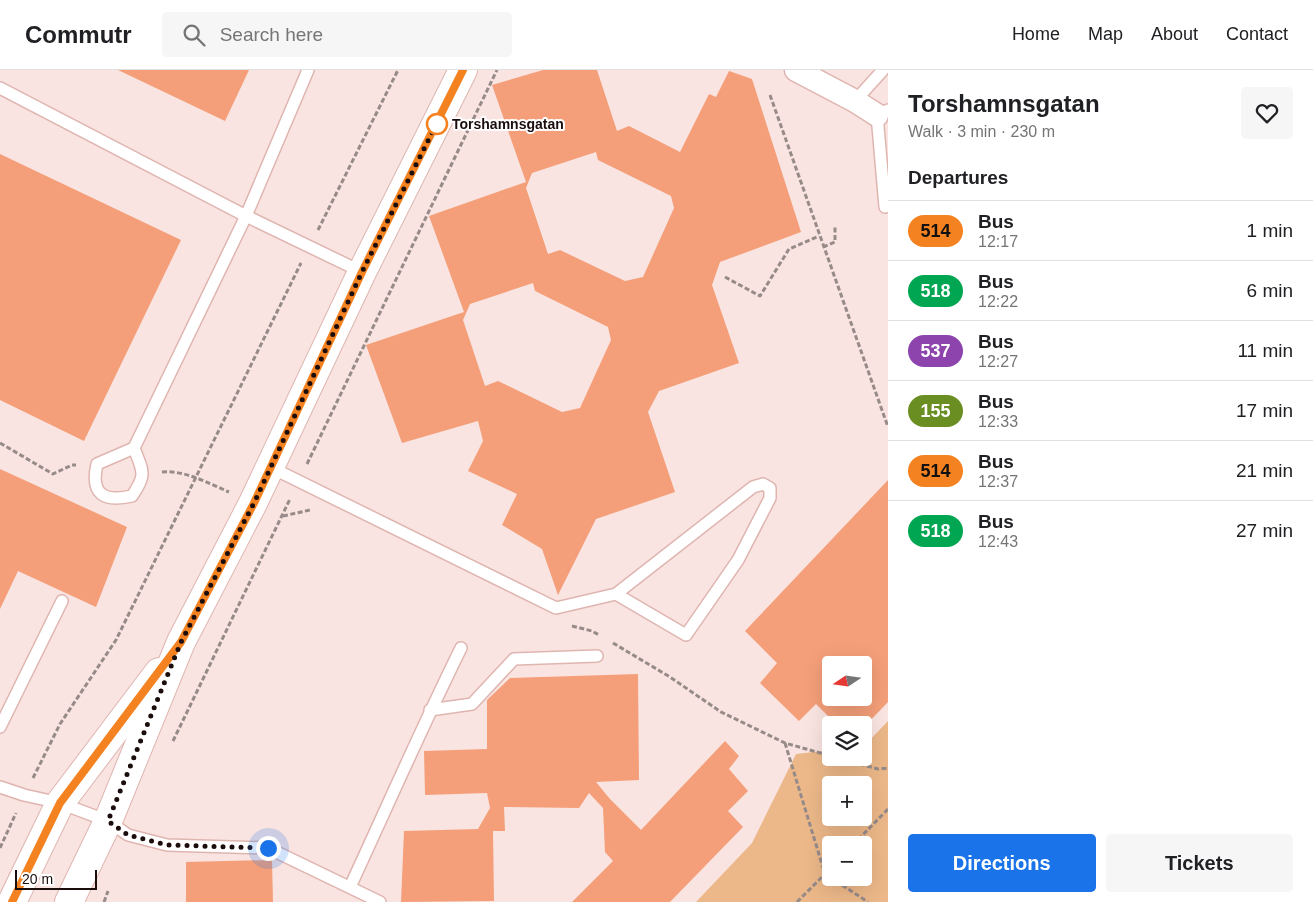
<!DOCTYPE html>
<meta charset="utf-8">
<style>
body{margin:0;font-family:Arial,sans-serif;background:#f6f6f6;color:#202124;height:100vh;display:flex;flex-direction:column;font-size:19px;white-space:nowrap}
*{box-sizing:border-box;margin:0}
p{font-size:16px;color:#757577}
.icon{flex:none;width:28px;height:28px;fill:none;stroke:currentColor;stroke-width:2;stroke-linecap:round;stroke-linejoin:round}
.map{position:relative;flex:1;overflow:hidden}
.sheet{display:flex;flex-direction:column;background:#fff;width:425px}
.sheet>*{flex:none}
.badge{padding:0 10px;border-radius:16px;font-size:18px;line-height:32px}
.needle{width:32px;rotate:257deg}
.fabs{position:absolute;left:822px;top:586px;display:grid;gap:10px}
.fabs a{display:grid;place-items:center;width:50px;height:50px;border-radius:5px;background:#fff;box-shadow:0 5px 20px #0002;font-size:25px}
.scale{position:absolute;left:15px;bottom:12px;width:82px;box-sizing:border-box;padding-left:5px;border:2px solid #1b0d0c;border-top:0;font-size:14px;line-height:18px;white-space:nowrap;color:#1b0d0c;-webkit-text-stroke:4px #fff;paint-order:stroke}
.you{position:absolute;width:25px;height:25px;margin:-12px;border:4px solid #fff;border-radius:50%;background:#1a73e8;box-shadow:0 0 0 8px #1a73e833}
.map>.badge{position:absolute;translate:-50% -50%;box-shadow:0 0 0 2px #fff}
h2{padding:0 20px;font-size:19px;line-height:45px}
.round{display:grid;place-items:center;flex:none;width:52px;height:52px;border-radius:5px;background:#f6f6f6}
.head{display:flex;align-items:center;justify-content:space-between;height:85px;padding:0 20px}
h1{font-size:24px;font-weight:600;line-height:38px}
.primary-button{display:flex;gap:10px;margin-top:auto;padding:10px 20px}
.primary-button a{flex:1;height:58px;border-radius:5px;background:#1a73e8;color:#fff;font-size:20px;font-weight:600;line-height:58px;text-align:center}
.primary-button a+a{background:#f6f6f6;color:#202124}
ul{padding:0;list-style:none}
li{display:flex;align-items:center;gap:15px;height:60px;padding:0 20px;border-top:1px solid #e0e0e0}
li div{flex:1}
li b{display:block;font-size:19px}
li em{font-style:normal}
li .badge{min-width:55px;font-weight:700;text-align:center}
header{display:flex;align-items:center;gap:30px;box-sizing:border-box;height:70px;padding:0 25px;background:#fff;border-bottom:1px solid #e0e0e0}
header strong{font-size:24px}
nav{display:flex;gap:28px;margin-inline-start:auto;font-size:18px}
.search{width:350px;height:45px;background:#f6f6f6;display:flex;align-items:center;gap:12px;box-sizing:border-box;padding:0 18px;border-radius:5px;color:#757577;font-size:19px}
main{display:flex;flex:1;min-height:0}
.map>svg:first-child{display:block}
</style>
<header>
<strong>Commutr</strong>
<div class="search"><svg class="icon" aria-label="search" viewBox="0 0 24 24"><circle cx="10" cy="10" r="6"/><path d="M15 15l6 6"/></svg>Search here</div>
<nav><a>Home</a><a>Map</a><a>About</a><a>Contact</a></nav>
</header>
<main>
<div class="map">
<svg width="888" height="832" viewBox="0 0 888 832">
<rect width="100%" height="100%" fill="#fdf4f3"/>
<!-- built -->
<path fill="#f9e4e1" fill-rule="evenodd" d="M0 0H888V832H0ZM831 595H864V628H831ZM831 655H864V688H831ZM831 715H864V748H831ZM831 775H864V808H831Z"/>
<!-- green -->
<path fill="#ecb889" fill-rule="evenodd" d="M888 651V832H696L752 773 796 684 831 680V688H864V676ZM831 715H864V748H831ZM831 775H864V808H831Z"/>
<!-- building -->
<g fill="#f49f79" fill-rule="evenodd">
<polygon points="118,0 249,0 225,51"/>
<path d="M543 0H597L617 61 629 56 680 82 709 24 716 27 729 1 752 9 801 162 720 192 712 215 739 293 659 321 648 342 675 422 596 449 558 525 542 479 502 455 517 424 468 401 483 371 478 351 402 373 366 275 464 242 429 146 526 112 492 15ZM596 82 598 90 671 126 674 138 643 207 625 211 560 180 548 184 526 118 532 103ZM533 213 535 221 608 257 611 270 580 338 562 342 498 311 485 316 463 250 470 234Z"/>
<polygon points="0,84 181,170 84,371 0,330"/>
<polygon points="0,399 127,457 96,537 18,501 0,539"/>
<path d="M888 410V632L864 657V655H837L816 634 799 651 760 613 777 593 745 561ZM831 595H864V628H831Z"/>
<polygon points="638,604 639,710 596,712 610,729 641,760 725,671 739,686 729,699 748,721 728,741 743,757 670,832 572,832 613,791 605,782 603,738 589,723 579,738 504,737 505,761 493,761 494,831 401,832 404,761 478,759 490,738 487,723 425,725 424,681 487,679 487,630 510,608"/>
<polygon points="272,790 273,832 186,832 186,792"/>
</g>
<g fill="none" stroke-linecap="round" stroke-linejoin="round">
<!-- service casing -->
<g stroke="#dfb5b0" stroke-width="14">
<g id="service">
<polyline points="0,18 246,146 362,202"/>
<polyline points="855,31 883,0"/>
<polyline points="885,137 877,45 888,40"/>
<path d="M134 378C143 402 147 404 132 426 104 432 90 425 97 394L134 378 246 146 308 0"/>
<polyline points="270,397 556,538 616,524 686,565 738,490 770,428 770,418 763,414 753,417 616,524"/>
<polyline points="430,640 472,634 514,589 597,586"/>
<polyline points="0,657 62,531"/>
<polyline points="0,717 24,725 60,733 108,751 128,765 167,775 268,778 380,832"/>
<path d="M350 817C387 737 422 657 461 578"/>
</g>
</g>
<!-- minor casing -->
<g stroke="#dfb5b0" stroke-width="25">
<polyline id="minor" points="796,0 855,31 877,45"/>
</g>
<!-- tertiary casing -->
<g stroke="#dfb5b0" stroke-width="30">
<g id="tertiary">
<polyline points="12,832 60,733 159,602"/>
<polyline points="69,832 108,751 181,572 253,433 362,202 463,0"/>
</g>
</g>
<!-- path -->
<g stroke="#978b8a" stroke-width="3" stroke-dasharray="5 2.5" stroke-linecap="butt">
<polyline points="770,25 888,357"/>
<polyline points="318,160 398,0"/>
<polyline points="823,177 835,172 835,156"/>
<polyline points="725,207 760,226 789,179 819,166"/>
<polyline points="0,373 53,404 72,395 76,395"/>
<polyline points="307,394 497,0"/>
<path d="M162 402C185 400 208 413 229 422"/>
<polyline points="283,446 310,440"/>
<polyline points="572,556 592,561 599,565"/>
<polyline points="613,573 670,607 721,642 785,673 831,686"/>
<polyline points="173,671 290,429"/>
<polyline points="785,673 825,804 868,832"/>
<polyline points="838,688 878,699 888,698"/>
<polyline points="33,708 60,654 116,570 301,193"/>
<polyline points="853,775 888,739"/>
<polyline points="0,778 16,743"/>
<polyline points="104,832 108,821"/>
<polyline points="797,832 831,798"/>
</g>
<!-- service -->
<use href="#service" stroke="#fff" stroke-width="11"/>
<!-- minor -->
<use href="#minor" stroke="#fff" stroke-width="22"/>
<!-- tertiary -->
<use href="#tertiary" stroke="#fff" stroke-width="28"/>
</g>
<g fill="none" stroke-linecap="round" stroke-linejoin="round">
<!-- line casing -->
<g stroke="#fff" stroke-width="11">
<polyline id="line" points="12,832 60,733 181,572 254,433 362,202 463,0"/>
</g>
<!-- line -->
<use href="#line" stroke="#f58220" stroke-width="8"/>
<!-- walk -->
<polyline stroke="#1b0d0c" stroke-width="5" stroke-dasharray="0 9" points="268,778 167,775 128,765 108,751 181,572 254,433 362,202 438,51 437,54"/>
</g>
<!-- markers -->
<circle fill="#fff" stroke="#f58220" stroke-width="2.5" cx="437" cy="54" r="10"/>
<g text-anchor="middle" stroke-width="4" stroke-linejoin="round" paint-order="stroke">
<!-- stop labels -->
<g font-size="14" font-weight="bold" fill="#1b0d0c" stroke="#fff" text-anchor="start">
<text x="452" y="59">Torshamnsgatan</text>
</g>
</g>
</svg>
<div class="fabs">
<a><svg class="needle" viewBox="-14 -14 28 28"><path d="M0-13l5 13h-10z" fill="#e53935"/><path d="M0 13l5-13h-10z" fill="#757577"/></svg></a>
<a><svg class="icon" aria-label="layers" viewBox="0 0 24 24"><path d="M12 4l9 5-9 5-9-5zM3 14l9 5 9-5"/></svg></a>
<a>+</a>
<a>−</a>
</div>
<div class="scale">20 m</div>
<div class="you" style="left:268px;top:778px"></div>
</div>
<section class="sheet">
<div class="head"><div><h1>Torshamnsgatan</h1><p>Walk · 3 min · 230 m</p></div><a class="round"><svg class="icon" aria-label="heart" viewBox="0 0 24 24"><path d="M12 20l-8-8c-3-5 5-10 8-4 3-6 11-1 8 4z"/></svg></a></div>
<h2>Departures</h2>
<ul>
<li><span class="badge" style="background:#f58220;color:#111">514</span><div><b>Bus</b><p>12:17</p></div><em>1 min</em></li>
<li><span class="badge" style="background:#00a651;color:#fff">518</span><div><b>Bus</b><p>12:22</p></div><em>6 min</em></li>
<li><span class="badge" style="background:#8e44ad;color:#fff">537</span><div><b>Bus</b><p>12:27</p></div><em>11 min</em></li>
<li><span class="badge" style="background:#6b8e23;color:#fff">155</span><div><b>Bus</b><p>12:33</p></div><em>17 min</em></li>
<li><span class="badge" style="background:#f58220;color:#111">514</span><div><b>Bus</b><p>12:37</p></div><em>21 min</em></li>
<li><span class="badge" style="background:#00a651;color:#fff">518</span><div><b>Bus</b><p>12:43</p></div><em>27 min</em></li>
</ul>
<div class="primary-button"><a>Directions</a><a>Tickets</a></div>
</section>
</main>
